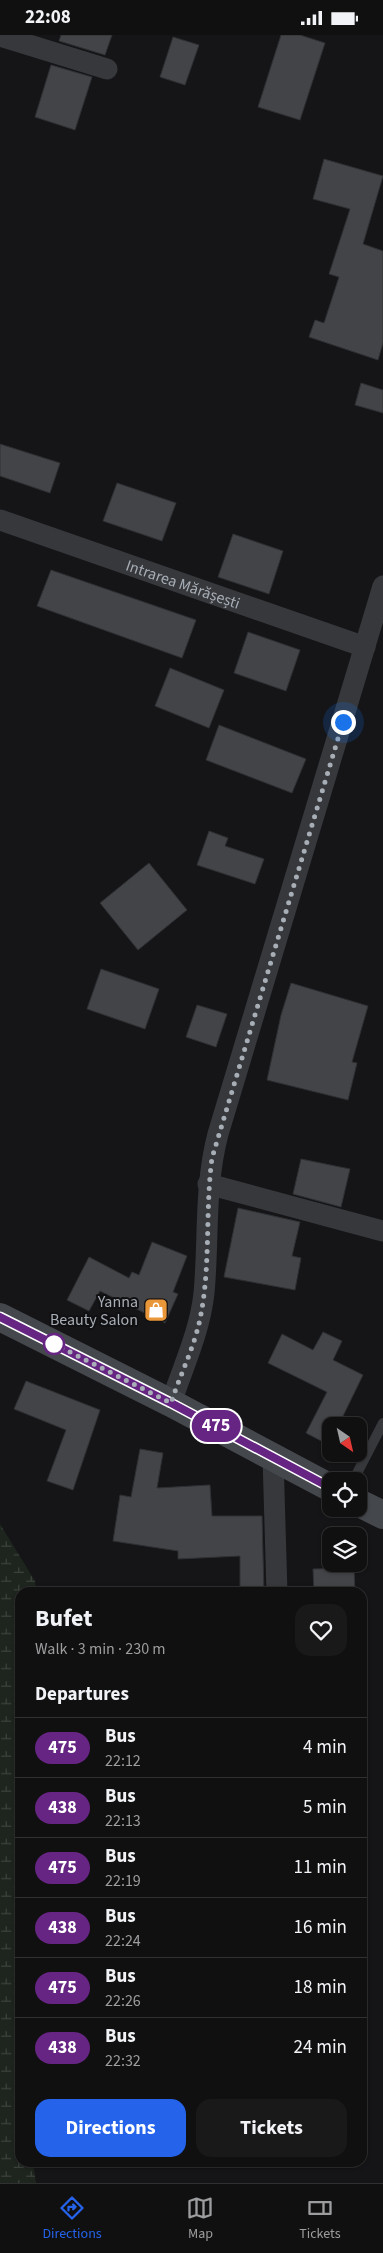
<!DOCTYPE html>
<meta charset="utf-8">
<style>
body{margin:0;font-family:"Source Sans 3",sans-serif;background:#19191a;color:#f1f3f6;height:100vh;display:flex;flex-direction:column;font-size:19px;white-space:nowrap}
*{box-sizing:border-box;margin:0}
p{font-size:16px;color:#9c9d9f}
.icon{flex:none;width:28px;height:28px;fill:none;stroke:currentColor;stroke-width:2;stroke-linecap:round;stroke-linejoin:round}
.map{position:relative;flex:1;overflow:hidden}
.side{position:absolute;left:15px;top:1552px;width:352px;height:580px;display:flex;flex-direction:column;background:#101011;border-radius:15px;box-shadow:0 1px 4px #0004,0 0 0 1px #303031}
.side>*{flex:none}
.badge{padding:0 10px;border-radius:16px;font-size:18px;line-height:32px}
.needle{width:32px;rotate:146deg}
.buttons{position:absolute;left:322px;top:1382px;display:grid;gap:10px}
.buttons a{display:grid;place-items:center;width:45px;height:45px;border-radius:10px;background:#101011;box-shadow:0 1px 4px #0004,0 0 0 1px #303031;font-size:25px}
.you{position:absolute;width:25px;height:25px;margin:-12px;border:4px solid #fff;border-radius:50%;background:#1a73e8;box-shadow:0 0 0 8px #1a73e833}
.map>.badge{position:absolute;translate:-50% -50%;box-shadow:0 0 0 2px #fff}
h2{padding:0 20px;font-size:19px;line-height:45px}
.round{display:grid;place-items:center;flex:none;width:52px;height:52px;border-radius:15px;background:#19191a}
.overview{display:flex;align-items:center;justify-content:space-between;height:85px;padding:0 20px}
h1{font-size:24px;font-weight:700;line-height:38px}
.action{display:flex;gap:10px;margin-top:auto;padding:10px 20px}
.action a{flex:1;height:58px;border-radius:15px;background:#2563eb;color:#fff;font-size:20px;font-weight:700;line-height:58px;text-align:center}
.action a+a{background:#19191a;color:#f1f3f6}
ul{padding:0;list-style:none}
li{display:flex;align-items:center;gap:15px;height:60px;padding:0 20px;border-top:1px solid #303031}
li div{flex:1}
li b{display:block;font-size:19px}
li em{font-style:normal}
li .badge{min-width:55px;font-weight:700;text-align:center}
.status{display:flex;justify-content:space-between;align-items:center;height:35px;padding:0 25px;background:#101011;direction:ltr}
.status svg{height:14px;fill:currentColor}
.tabs{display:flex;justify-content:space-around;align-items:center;height:70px;border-top:1px solid #303031;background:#101011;font-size:14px;color:#9c9d9f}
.tabs a{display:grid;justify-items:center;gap:2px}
.tabs .selected{color:#2563eb}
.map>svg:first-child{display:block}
</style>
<div class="status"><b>22:08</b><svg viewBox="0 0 49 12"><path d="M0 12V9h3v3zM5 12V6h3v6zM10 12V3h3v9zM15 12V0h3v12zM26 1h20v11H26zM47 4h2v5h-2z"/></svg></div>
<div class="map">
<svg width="383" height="2148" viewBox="0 0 383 2148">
<defs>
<pattern id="wetland-marsh" width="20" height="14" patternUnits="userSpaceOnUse" patternTransform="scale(1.25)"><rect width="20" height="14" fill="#1d251e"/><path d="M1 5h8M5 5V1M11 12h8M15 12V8" fill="none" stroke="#3b423c"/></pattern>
</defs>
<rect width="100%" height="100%" fill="#151517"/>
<!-- wetland -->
<polygon fill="url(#wetland-marsh)" points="0,1489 35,1546 36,1557 20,1558 20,2128 33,2128 36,2148 0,2148"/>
<!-- building -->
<g fill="#424447" stroke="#2f3033">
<polygon points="61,0 112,0 105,20 59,6"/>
<polygon points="281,0 300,0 325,8 300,85 258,72"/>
<polygon points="173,2 199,10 185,50 160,42"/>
<polygon points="51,30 92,42 75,95 35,82"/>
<polygon points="324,124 383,141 363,209 383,216 383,308 378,325 309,302 315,285 324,288 339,242 329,239 350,174 313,164"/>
<polygon points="361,348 383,355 383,378 355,370"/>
<polygon points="0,409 60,428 50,458 0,441"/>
<polygon points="117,448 176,468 162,506 103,486"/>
<polygon points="233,499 283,516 269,559 218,542"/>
<polygon points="51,535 196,585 182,623 37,571"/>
<polygon points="248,597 300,615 286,656 234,638"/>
<polygon points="170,633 224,655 209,693 155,671"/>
<polygon points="219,690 306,724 292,758 206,725"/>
<polygon points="209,796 228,803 225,811 264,824 255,849 197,830"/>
<polygon points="149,828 187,875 138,915 100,868"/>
<polygon points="101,934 159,954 145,994 87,974"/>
<polygon points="291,948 368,971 352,1027 357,1028 348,1065 267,1045 281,980"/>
<polygon points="197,970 227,979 216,1012 186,1002"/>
<polygon points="301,1124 350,1134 341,1172 293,1159"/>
<polygon points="238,1173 300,1187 292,1221 301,1223 295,1255 224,1242"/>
<polygon points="152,1207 187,1221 173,1257 178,1259 165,1288 100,1256 89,1276 67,1265 89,1222 129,1243 132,1237 139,1240"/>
<polygon points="323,1297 342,1306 333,1325 363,1340 343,1381 364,1391 359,1401 359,1391 331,1391 331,1411 306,1398 327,1357 268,1328 282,1299 313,1315"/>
<polygon points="26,1346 100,1375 73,1455 47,1446 66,1395 14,1374"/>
<polygon points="140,1414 163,1418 157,1453 210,1450 212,1481 262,1481 264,1558 240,1558 240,1521 178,1524 178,1516 113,1506 120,1460 131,1462"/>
<polygon points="354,1533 355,1558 314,1558 313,1534"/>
</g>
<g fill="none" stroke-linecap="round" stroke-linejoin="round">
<!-- lane -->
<polyline stroke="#36383c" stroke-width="10" points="353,1446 383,1388"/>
<!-- street -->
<g stroke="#36383c" stroke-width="21">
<polyline points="0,1 107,34"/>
<path id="s1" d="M0 485 365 612"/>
<polyline points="208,1149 383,1196"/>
<path d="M171 1368C183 1332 200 1296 204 1258 209 1205 204 1152 218 1099L383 551"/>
<polyline points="273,1422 277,1558"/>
</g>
<!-- secondary -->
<g stroke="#44474c" stroke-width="28">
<polyline points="0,1282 171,1368 331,1453"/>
<polyline points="359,1468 383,1480"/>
</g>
</g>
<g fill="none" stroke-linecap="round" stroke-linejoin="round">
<!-- line casing -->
<g stroke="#fff" stroke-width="11">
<polyline id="line" points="0,1282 171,1368 331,1453"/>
</g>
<!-- line -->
<use href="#line" stroke="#662483" stroke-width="8"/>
<!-- walk -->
<path stroke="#a8aeb6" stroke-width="5" stroke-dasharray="0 9" d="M54 1309 171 1368C180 1340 194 1313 200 1284 211 1232 205 1176 212 1123L343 687"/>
</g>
<!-- icons -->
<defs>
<g id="shop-square" transform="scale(1.25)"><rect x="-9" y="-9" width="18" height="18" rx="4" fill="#ea973a" stroke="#101012"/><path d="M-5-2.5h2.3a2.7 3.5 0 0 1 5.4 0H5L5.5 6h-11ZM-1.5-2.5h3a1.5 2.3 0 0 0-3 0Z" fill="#fff"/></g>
</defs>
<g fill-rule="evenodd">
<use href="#shop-square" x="156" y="1275"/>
</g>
<!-- markers -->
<circle fill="#fff" stroke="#662483" stroke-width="2.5" cx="54" cy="1309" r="10"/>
<g text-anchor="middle" stroke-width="4" stroke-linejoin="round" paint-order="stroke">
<!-- street labels -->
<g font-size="16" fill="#a8aeb6" stroke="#101012">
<text dy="6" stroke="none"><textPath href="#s1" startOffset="194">Intrarea Mărășești</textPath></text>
</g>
<!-- poi labels -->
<g font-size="16" fill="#a8aeb6" stroke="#101012" text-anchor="end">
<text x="138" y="1272">Yanna<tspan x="138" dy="18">Beauty Salon</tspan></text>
</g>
</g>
</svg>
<div class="buttons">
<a><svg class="needle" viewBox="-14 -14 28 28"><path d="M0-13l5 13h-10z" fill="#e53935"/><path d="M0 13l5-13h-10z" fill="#9c9d9f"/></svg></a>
<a><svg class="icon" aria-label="locate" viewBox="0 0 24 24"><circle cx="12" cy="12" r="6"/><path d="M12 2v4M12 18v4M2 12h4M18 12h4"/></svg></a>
<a><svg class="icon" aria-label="layers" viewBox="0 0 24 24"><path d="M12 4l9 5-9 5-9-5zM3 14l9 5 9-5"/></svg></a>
</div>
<div class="you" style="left:343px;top:687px"></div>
<b class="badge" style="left:216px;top:1391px;background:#662483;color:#fff">475</b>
<section class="side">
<div class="overview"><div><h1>Bufet</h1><p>Walk · 3 min · 230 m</p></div><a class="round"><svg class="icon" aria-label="heart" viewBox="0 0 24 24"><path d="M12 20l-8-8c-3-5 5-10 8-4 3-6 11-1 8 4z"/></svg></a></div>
<h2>Departures</h2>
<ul>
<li><span class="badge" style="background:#662483;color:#fff">475</span><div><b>Bus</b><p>22:12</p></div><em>4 min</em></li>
<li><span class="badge" style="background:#662483;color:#fff">438</span><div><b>Bus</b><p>22:13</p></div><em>5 min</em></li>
<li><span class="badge" style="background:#662483;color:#fff">475</span><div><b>Bus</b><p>22:19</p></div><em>11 min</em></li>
<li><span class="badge" style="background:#662483;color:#fff">438</span><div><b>Bus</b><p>22:24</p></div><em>16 min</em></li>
<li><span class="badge" style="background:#662483;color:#fff">475</span><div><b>Bus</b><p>22:26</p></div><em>18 min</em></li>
<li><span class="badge" style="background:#662483;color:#fff">438</span><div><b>Bus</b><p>22:32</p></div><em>24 min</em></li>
</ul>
<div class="action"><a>Directions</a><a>Tickets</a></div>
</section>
</div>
<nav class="tabs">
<a class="selected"><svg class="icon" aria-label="directions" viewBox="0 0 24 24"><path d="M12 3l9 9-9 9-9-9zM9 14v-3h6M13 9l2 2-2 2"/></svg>Directions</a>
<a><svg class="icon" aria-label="map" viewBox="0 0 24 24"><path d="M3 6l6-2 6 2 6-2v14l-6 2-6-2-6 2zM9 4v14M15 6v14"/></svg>Map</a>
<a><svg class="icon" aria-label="tickets" viewBox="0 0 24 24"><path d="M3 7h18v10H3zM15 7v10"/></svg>Tickets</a>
</nav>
